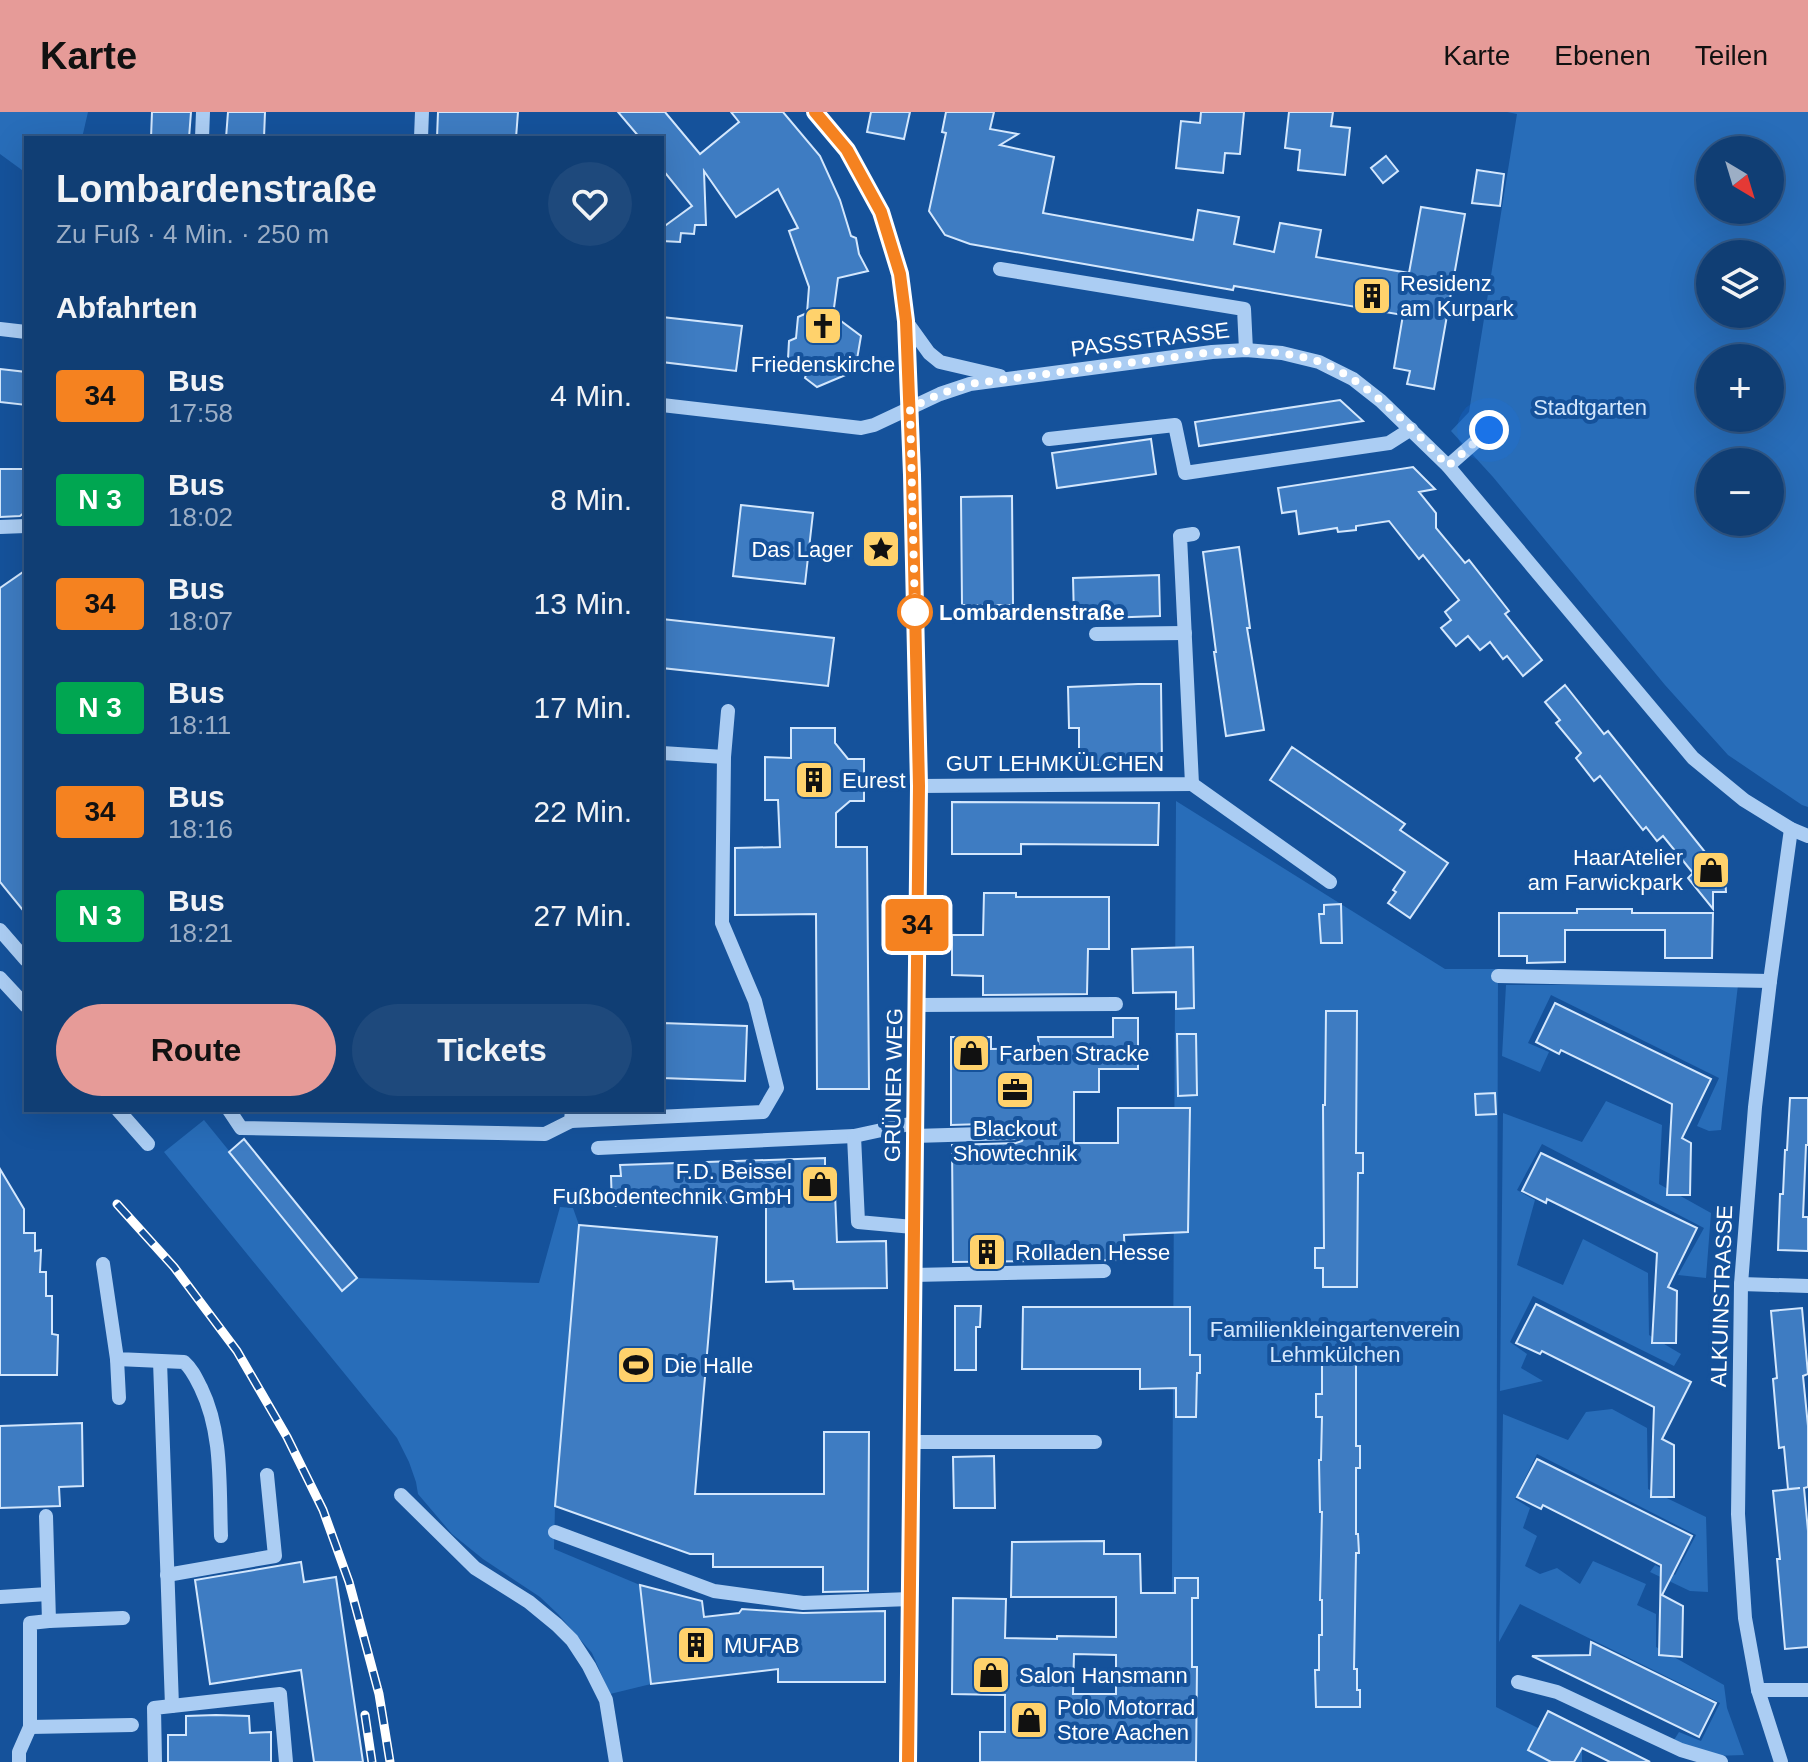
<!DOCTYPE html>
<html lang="de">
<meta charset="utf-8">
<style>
body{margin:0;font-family:Arial,sans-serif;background:#1e497c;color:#f1f3f6;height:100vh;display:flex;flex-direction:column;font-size:30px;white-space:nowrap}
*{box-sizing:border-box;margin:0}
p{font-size:26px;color:#9caec5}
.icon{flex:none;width:44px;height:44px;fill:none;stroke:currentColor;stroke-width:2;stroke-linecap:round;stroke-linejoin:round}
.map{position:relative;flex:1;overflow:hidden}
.side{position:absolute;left:24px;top:24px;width:640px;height:976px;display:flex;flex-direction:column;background:#103e74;border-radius:0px;box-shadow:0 8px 32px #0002,0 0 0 2px #305786}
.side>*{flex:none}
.badge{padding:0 16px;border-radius:6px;font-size:28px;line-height:52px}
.needle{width:52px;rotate:142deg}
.buttons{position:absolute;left:1696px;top:24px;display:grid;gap:16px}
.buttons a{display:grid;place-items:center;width:88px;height:88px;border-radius:50%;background:#103e74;box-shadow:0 8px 32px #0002,0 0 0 2px #305786;font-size:40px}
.you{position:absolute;width:40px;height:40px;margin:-20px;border:6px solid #fff;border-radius:50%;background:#1a73e8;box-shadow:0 0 0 12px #1a73e833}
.map>.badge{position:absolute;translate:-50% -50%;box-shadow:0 0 0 4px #fff}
h2{padding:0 32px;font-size:30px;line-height:72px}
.round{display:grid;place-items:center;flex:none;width:84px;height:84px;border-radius:42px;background:#1e497c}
.overview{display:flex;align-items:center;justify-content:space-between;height:136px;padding:0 32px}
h1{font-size:38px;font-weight:800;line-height:60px}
.primary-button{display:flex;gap:16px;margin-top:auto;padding:16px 32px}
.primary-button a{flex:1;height:92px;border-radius:48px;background:#e69b98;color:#111;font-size:32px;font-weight:800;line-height:92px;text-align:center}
.primary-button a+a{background:#1e497c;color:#f1f3f6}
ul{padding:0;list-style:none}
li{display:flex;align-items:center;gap:24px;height:104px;padding:0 32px}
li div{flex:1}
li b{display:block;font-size:30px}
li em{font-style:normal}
li .badge{min-width:88px;font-weight:700;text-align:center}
header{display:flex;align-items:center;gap:48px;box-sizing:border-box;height:112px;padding:0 40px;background:#e69b98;color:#111}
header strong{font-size:38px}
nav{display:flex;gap:44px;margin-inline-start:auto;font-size:28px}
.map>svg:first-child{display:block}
</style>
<header>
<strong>Karte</strong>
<nav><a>Karte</a><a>Ebenen</a><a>Teilen</a></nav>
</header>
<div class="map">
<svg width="1808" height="1650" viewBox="0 0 1808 1650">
<rect width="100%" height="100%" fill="#15529b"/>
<!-- green -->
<g fill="#286db9" fill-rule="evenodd">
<polygon points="0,0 88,0 82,26 26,26 26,61 0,42"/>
<path d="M1507 0H1808V695L1802 693 1728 643 1665 573 1493 365 1451 319 1469 300 1517 2ZM1710 38H1770V98H1710ZM1710 142H1770V202H1710ZM1710 246H1770V306H1710ZM1710 350H1770V410H1710Z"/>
<polygon points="1176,689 1445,857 1498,857 1496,1595 1582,1638 1582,1650 1171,1650"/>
<polygon points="1506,873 1738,873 1721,1018 1709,1019 1697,1014 1719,966 1551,883 1528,931 1549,940 1540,960 1502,944"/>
<polygon points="1606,989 1662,1013 1659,1072 1711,1101 1706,1166 1678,1163 1704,1116 1542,1032 1517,1078 1535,1088 1517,1153 1563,1173 1583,1127 1648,1161 1649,1223 1681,1242 1674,1254 1533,1184 1510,1230 1527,1242 1521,1256 1543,1269 1500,1279 1503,1001 1582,1030"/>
<polygon points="204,1008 342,1178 357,1166 539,1171 560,1095 573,1096 579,1113 555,1394 554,1437 640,1473 651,1572 610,1582 592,1541 558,1502 540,1485 483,1447 452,1422 418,1382 416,1370 409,1350 397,1326 164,1040"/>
<polygon points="1612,1297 1647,1316 1648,1377 1706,1405 1708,1480 1690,1479 1650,1460 1655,1453 1675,1463 1696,1423 1537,1342 1515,1387 1530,1396 1523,1416 1537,1424 1525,1454 1540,1462 1557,1456 1580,1472 1593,1449 1646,1472 1637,1493 1656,1502 1656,1535 1724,1573 1727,1596 1744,1643 1713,1644 1674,1628 1679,1620 1701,1629 1720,1591 1520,1492 1499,1530 1503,1302 1568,1328 1586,1300"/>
</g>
<!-- building -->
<g fill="#3e7cc2" stroke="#d3e7fd" stroke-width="2" fill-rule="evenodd">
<polygon points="152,0 191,0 189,26 151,26"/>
<polygon points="228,0 265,0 264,26 226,26"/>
<polygon points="438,0 518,0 516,26 437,26"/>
<polygon points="618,0 665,0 700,42 739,10 731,0 783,0 820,44 840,88 851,124 856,126 859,142 868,159 838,166 833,203 861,224 855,259 817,275 805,266 807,260 788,247 789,229 796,226 798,205 807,201 809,175 789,119 798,116 778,77 736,105 704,59 706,113 695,113 694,122 681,121 680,130 662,129 662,116 692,94 662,57 662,26 640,26"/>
<polygon points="871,0 910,0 904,27 867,20"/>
<polygon points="946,0 994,0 990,17 1018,22 1000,33 1054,45 1043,101 1193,128 1198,98 1239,105 1234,132 1274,140 1280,111 1321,118 1316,145 1409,161 1421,95 1465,102 1434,277 1407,272 1410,259 1394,256 1403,203 1234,174 1233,178 970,132 945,123 929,99 946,21 942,20"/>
<polygon points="1201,0 1244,0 1240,42 1225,41 1223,61 1176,56 1181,9 1200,11"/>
<polygon points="1289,0 1333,0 1331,14 1350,16 1345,63 1298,58 1300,38 1285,36"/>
<polygon points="1386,44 1398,59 1383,71 1371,56"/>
<polygon points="1477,58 1504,62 1500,94 1472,91"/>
<polygon points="662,205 742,214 736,259 662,250"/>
<polygon points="0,257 26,260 26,293 0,290"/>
<polygon points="1340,288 1363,309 1199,334 1195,310"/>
<polygon points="1151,327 1156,362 1057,376 1052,341"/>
<polygon points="1413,355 1435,377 1419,380 1436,401 1436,416 1465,451 1469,448 1509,499 1505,502 1542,548 1523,564 1507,544 1503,547 1490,530 1480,538 1468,524 1456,534 1441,516 1451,508 1445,500 1459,488 1423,443 1419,447 1389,409 1356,414 1356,418 1338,420 1337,416 1299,422 1296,399 1282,401 1278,376"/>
<polygon points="0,357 25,357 25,400 20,404 0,405"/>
<polygon points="1012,384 1013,493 962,493 961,385"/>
<polygon points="741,393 813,401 805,472 733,464"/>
<polygon points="1239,435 1250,516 1247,516 1264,618 1226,624 1214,540 1216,540 1203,440"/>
<polygon points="26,458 26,802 0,770 0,476"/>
<polygon points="1159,463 1160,504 1074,507 1073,466"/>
<polygon points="662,507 834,526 828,574 662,556"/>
<polygon points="1138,572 1161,572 1162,653 1079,653 1079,616 1069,616 1068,575"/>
<polygon points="1565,573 1604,622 1608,619 1725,765 1726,780 1713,780 1713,797 1688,766 1693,761 1663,724 1657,729 1646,715 1643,718 1600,664 1594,669 1576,646 1581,641 1556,611 1560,608 1545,590"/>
<polygon points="791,616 835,616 835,631 848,647 864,647 864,689 850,689 836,701 836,735 867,735 869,977 817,977 816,802 735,803 735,736 780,735 778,688 765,688 765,645 791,646"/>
<polygon points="1292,635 1405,712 1400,718 1448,751 1410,806 1388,791 1396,780 1393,778 1405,760 1270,668"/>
<polygon points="952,690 1159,691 1158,733 1021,732 1021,742 952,742"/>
<polygon points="984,781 1016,781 1016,785 1109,785 1109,837 1088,837 1087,882 983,883 983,864 952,863 952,823 983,823"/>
<polygon points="1341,792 1342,831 1321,831 1319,802 1324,802 1324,793"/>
<polygon points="1577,797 1632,797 1632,801 1713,801 1712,846 1665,846 1665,818 1565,818 1565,850 1527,851 1527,844 1499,844 1499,801 1577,801"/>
<polygon points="1193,835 1194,896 1176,897 1176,880 1133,881 1132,837"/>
<polygon points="1555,891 1711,967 1682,1026 1691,1031 1690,1083 1667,1083 1672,992 1561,938 1559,942 1536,930"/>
<polygon points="1326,899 1357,899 1356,1041 1363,1041 1363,1061 1358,1061 1357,1175 1323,1175 1323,1156 1315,1156 1315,1136 1324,1136 1323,993 1325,993"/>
<polygon points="1113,906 1138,906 1138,957 1099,957 1099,980 1074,980 1074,1031 1118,1031 1118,996 1190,996 1188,1120 1124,1123 1125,1148 953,1150 952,1033 1016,1031 1022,1029 1026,1021 1024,1015 1016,1011 951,1013 951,925 991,925 991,937 1039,936 1038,925 1113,925"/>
<polygon points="662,911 747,914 745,969 662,966"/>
<polygon points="1177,922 1196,922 1197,983 1178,984"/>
<polygon points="1495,981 1496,1002 1476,1003 1475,982"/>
<polygon points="1790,986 1808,986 1808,1033 1806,1033 1803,1105 1808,1105 1808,1139 1778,1138 1780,1082 1783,1082 1785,1038 1787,1038"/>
<polygon points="244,1027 357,1166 342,1179 229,1040"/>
<polygon points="1541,1041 1697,1116 1668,1175 1677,1179 1676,1231 1652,1231 1657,1141 1547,1087 1546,1091 1522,1079"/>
<polygon points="825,1046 825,1056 834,1056 837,1130 886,1129 887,1176 794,1177 793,1169 766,1170 766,1089 612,1094 611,1064 621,1064 620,1053"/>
<polygon points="0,1057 24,1097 24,1121 35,1121 35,1139 41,1138 40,1160 46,1160 46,1184 52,1184 52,1222 58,1223 57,1263 0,1263"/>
<polygon points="579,1113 717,1125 695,1382 824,1382 824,1320 869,1320 868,1479 823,1480 823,1455 713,1455 713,1442 690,1442 555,1394"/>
<polygon points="1536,1192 1691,1270 1662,1327 1674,1333 1674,1385 1651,1385 1654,1295 1542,1239 1540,1242 1516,1231"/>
<polygon points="955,1194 981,1194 980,1215 976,1215 976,1258 955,1258"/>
<polygon points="1023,1195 1190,1195 1190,1243 1200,1243 1200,1261 1197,1261 1196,1305 1176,1305 1176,1276 1140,1277 1140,1257 1022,1257"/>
<polygon points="1802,1196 1808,1262 1803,1264 1808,1314 1808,1375 1804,1376 1808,1419 1808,1535 1785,1537 1777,1447 1780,1447 1773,1379 1800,1376 1788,1377 1784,1335 1779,1336 1773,1267 1777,1266 1771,1199"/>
<polygon points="1322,1243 1356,1244 1356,1334 1360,1334 1360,1356 1356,1356 1356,1422 1358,1422 1359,1441 1356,1441 1354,1557 1357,1557 1357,1578 1360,1578 1360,1595 1316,1595 1315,1558 1319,1558 1319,1523 1322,1523 1322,1488 1320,1488 1322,1400 1320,1400 1319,1348 1321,1348 1322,1305 1316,1305 1316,1282 1322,1282"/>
<polygon points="82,1311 83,1374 59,1375 60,1394 0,1396 0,1314"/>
<polygon points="994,1344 995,1396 954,1396 953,1345"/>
<polygon points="1537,1347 1692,1424 1662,1483 1683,1494 1682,1545 1659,1543 1661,1453 1543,1393 1541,1397 1517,1385"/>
<path d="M1104 1429V1442H1140L1141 1481H1175V1466H1198V1486H1192V1555H1197L1196 1650H980V1620H1005V1583L952 1582 953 1486 1006 1487 1005 1526 1057 1527V1524L1116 1525V1485H1011L1012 1430ZM1074 1542 1116 1543V1582H1073Z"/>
<polygon points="301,1450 304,1470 336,1465 363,1650 314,1650 301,1558 210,1572 195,1468"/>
<polygon points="640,1473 702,1489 704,1505 739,1501 742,1497 803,1501 885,1499 885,1570 778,1570 778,1557 651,1572"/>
<polygon points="1591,1530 1716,1591 1699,1625 1532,1544 1590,1543"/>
<polygon points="1548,1599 1650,1650 1610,1650 1582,1636 1574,1650 1551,1650 1528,1638"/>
<polygon points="216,1603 249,1604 250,1621 271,1620 271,1650 168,1650 168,1623 186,1623 186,1604"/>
</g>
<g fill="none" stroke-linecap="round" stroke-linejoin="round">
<!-- minor -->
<g stroke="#abcdf3" stroke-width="14">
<polyline points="815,0 847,38 881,100 900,162 906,209 912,363 919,674 908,1650"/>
<polyline points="202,26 203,0"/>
<polyline points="421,26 422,0"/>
<polyline points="1000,157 1244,197 1246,238"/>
<polyline points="906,209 929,241 940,250 1000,264"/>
<polyline points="0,217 26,220"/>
<polyline points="662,293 861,316 874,313 940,282 970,272 1212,240 1246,238 1282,241 1319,250 1353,267 1381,289 1448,354 1693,646 1744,688 1791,717 1808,724"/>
<polyline points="1049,327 1175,313 1185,361 1389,331 1411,317"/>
<polyline points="1448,354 1489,318"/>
<polyline points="0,415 26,414"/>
<polyline points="1096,522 1185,521"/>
<polyline points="662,641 724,645"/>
<polyline points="1192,672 1330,770"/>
<polyline points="919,674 1192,672 1180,424 1193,422"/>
<polyline points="0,818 26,848"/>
<polyline points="1498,864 1770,869"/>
<polyline points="0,866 26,894"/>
<polyline points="916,893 1116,892"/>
<polyline points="118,998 148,1032"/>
<polyline points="229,998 241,1016 545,1022 571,1009 572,998"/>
<polyline points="571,1009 763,1000 777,976 755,889 722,811 724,645 728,599"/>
<polyline points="914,1024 1016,1021"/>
<polyline points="598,1036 854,1024"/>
<polyline points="913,1115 858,1110 854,1024 914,1011"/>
<path d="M103 1152 117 1247 184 1250C192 1257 196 1266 201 1276 223 1321 219 1375 221 1424"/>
<polyline points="913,1163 1104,1159"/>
<polyline points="1741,1172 1808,1174"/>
<polyline points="117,1247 119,1286"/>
<polyline points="160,1249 172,1594"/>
<polyline points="911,1330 1095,1330"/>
<polyline points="401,1383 475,1456 529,1490 557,1513 572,1528 589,1554 606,1588 616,1650"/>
<polyline points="46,1404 49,1509 123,1506"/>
<polyline points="555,1420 714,1479 803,1491 910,1487"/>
<polyline points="167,1463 275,1444 267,1363"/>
<polyline points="0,1485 48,1482"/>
<polyline points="1518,1570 1557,1580 1681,1638 1721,1650"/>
<polyline points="1758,1578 1808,1578"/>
<polyline points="30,1615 132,1613"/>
<polyline points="19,1650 19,1640 30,1615 30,1511 49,1509"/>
<polyline points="155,1650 154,1596 280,1582 286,1650"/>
<polyline points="1781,1650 1758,1578 1745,1506 1738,1402 1741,1172 1755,995 1770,869 1791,717"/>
</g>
<!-- rail casing -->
<g stroke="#fff" stroke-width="9">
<g id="rail">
<polyline points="117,1092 174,1155 237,1239 287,1325 323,1398 349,1470 379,1582 390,1650"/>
<polyline points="365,1603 372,1650"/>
</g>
</g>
<!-- rail -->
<use href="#rail" stroke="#15529b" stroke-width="6" stroke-dasharray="18" stroke-linecap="butt"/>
</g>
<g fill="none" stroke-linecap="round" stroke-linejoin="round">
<!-- line casing -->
<g stroke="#fff" stroke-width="18">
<polyline id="line" points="815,0 847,38 881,100 900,162 906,209 912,363 919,674 908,1650"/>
</g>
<!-- line -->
<use href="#line" stroke="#f58220" stroke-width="12"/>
<!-- walk -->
<path stroke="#fff" stroke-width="8" stroke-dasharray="0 14.4" d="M915 500 910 296 940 282 970 272 1212 240C1248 238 1282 238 1317 249 1364 265 1414 318 1448 354L1489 318"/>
</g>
<!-- icons -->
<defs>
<g id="building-square" transform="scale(2)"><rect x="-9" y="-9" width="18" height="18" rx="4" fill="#ffd26c" stroke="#15529b"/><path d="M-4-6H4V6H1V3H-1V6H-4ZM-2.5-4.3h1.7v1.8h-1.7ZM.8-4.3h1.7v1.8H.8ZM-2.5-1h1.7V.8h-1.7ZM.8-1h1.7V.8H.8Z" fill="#111"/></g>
<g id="church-square" transform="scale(2)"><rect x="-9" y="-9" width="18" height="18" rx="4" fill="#ffd26c" stroke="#15529b"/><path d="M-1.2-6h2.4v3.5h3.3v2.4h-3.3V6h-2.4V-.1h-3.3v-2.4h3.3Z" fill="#111"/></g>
<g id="sight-square" transform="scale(2)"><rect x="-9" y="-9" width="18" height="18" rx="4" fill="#ffd26c" stroke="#15529b"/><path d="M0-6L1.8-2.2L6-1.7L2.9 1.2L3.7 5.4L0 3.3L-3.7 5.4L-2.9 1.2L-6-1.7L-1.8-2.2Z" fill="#111"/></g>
<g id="shop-square" transform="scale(2)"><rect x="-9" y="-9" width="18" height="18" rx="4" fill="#ffd26c" stroke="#15529b"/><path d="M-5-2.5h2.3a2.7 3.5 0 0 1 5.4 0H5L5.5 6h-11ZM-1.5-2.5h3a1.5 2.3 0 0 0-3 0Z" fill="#111"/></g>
<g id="office-square" transform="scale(2)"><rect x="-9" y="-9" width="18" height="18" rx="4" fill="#ffd26c" stroke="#15529b"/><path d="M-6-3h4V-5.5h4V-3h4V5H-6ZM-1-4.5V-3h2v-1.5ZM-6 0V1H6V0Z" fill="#111"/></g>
<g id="stadium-square" transform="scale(2)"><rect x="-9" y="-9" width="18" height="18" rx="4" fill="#ffd26c" stroke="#15529b"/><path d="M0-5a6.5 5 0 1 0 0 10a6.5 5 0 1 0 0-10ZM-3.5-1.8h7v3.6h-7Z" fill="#111"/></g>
</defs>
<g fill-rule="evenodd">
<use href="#building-square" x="1372" y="184"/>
<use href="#church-square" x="823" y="214"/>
<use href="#sight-square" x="881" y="437"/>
<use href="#building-square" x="814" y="668"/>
<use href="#shop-square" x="1711" y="758"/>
<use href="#shop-square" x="971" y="941"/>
<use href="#office-square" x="1015" y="978"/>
<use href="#shop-square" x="820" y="1072"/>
<use href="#building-square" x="987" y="1140"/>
<use href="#stadium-square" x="636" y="1253"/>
<use href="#building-square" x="696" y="1533"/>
<use href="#shop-square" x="991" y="1563"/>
<use href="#shop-square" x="1029" y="1608"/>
</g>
<!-- markers -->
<circle fill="#fff" stroke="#f58220" stroke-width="4" cx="915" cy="500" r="16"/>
<g text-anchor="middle" stroke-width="8" stroke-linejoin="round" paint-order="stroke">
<!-- poi labels -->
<g font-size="22" fill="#fff" stroke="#15529b" text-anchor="start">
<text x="1400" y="179">Residenz<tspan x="1400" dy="25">am Kurpark</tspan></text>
<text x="823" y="260" text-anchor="middle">Friedenskirche</text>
<text x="853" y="445" text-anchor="end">Das Lager</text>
<text x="842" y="676">Eurest</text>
<text x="1683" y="753" text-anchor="end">HaarAtelier<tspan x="1683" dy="25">am Farwickpark</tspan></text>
<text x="999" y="949">Farben Stracke</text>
<text x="1015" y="1024" text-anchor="middle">Blackout<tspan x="1015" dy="25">Showtechnik</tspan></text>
<text x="792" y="1067" text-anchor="end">F.D. Beissel<tspan x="792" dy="25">Fußbodentechnik GmbH</tspan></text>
<text x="1015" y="1148">Rolladen Hesse</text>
<text x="664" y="1261">Die Halle</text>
<text x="724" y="1541">MUFAB</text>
<text x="1019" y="1571">Salon Hansmann</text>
<text x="1057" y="1603">Polo Motorrad<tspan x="1057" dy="25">Store Aachen</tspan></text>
</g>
<!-- street labels -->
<g font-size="22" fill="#fff" stroke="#15529b">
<text transform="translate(1150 227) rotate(-7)" y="8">PASSSTRASSE</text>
<text x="1055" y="659">GUT LEHMKÜLCHEN</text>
<text transform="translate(893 973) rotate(-89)" y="8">GRÜNER WEG</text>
<text transform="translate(1721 1184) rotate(-88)" y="8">ALKUINSTRASSE</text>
</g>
<!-- park labels -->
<g font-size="22" fill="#d3e7fd" stroke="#15529b">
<text x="1590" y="303">Stadtgarten</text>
<text x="1335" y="1225">Familienkleingartenverein<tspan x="1335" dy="25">Lehmkülchen</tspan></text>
</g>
<!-- stop labels -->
<g font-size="22" font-weight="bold" fill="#fff" stroke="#15529b" text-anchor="start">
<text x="939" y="508">Lombardenstraße</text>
</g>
</g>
</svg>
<div class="buttons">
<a><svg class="needle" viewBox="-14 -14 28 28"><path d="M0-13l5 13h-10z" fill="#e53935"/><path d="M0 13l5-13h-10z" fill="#9caec5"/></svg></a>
<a><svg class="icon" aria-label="layers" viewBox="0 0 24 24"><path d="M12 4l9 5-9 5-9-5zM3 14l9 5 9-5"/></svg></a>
<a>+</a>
<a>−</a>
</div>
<div class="you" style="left:1489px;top:318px"></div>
<b class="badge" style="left:917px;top:813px;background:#f58220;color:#111">34</b>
<section class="side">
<div class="overview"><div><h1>Lombardenstraße</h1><p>Zu Fuß · 4 Min. · 250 m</p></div><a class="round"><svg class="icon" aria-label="heart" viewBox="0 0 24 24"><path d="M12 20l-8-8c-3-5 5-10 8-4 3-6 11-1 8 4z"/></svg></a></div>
<h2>Abfahrten</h2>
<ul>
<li><span class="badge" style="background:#f58220;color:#111">34</span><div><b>Bus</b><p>17:58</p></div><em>4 Min.</em></li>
<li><span class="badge" style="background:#00a651;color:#fff">N 3</span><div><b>Bus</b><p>18:02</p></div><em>8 Min.</em></li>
<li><span class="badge" style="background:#f58220;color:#111">34</span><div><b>Bus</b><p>18:07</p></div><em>13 Min.</em></li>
<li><span class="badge" style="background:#00a651;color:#fff">N 3</span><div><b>Bus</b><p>18:11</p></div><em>17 Min.</em></li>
<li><span class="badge" style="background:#f58220;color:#111">34</span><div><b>Bus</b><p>18:16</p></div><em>22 Min.</em></li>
<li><span class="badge" style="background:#00a651;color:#fff">N 3</span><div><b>Bus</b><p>18:21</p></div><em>27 Min.</em></li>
</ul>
<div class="primary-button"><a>Route</a><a>Tickets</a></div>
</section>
</div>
